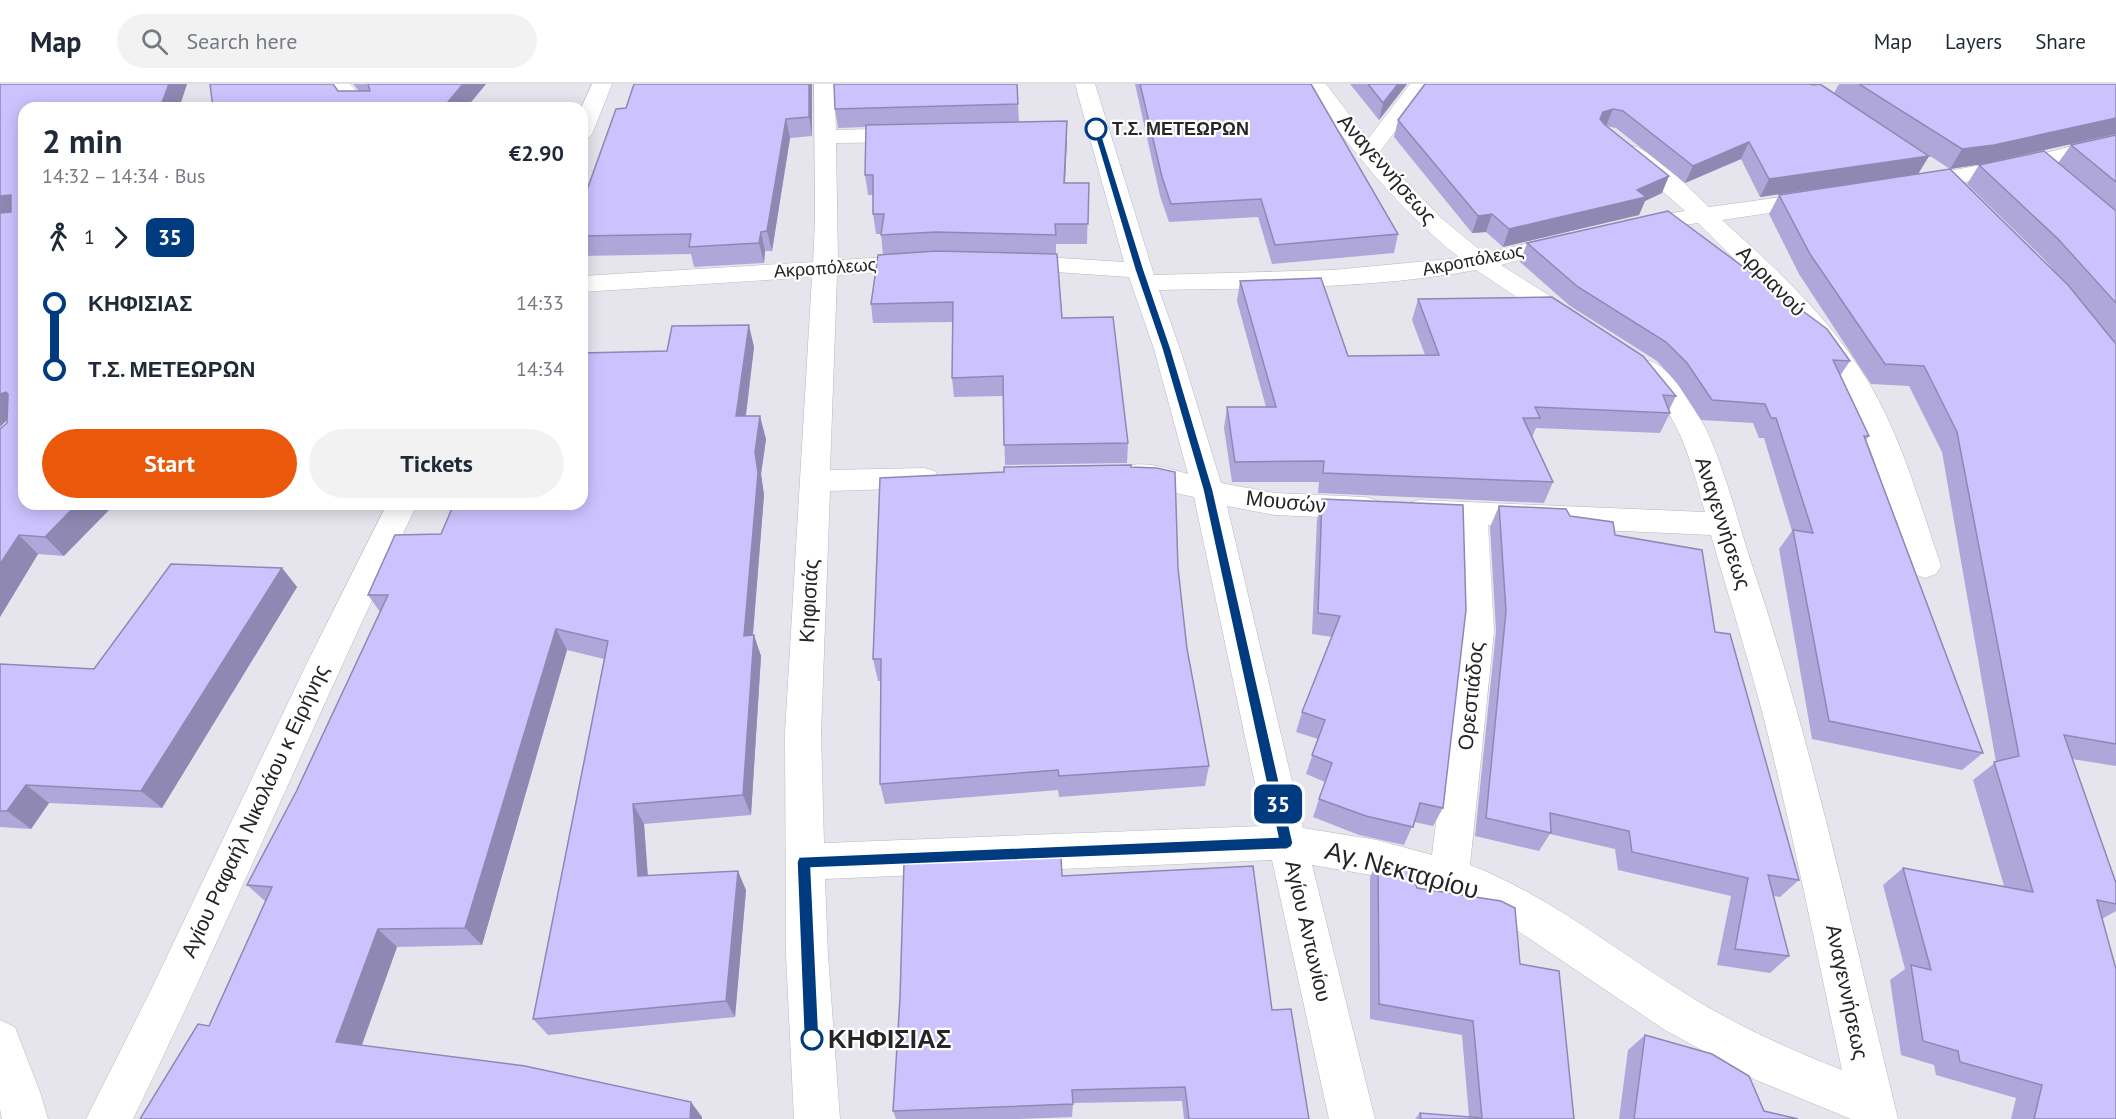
<!DOCTYPE html>
<meta charset="utf-8">
<style>
body{margin:0;font-family:"PT Sans",sans-serif;background:#f2f2f3;color:#1f2937;height:100vh;display:flex;flex-direction:column;font-size:22px;white-space:nowrap}
*{box-sizing:border-box;margin:0}
p{font-size:20px;color:#747a83}
.icon{flex:none;width:33px;height:33px;fill:none;stroke:currentColor;stroke-width:2;stroke-linecap:round;stroke-linejoin:round}
.map{position:relative;flex:1;overflow:hidden}
.details{position:absolute;left:18px;top:18px;width:570px;height:408px;display:flex;flex-direction:column;background:#fff;border-radius:18px;box-shadow:0 3px 15px #0003}
.details>*{flex:none}
.badge{padding:0 12px;border-radius:9px;font-size:21px;line-height:39px}
.map>.badge{position:absolute;translate:-50% -50%;box-shadow:0 0 0 3px #fff}
.legs{display:flex;align-items:center;gap:9px;height:66px;padding:0 24px;font-size:20px}
.legs p{margin-inline-start:auto}
.overview{display:flex;align-items:center;justify-content:space-between;height:102px;padding:0 24px}
h1{font-size:33px;font-weight:700;line-height:45px}
.button{display:flex;gap:12px;margin-top:auto;padding:12px 24px}
.button a{flex:1;height:69px;border-radius:36px;background:#ea580c;color:#fff;font-size:24px;font-weight:700;line-height:69px;text-align:center}
.button a+a{background:#f2f2f3;color:#1f2937}
ul{padding:0 24px;list-style:none}
li{display:flex;align-items:center;gap:21px;height:66px;font-size:22px}
li i{display:grid;place-items:center;width:9px;height:100%;margin:0 8px;background:currentColor}
li i::after{content:'';width:15px;height:15px;margin:-8px;border:4px solid;border-radius:50%;background:#fff}
li p{margin-inline-start:auto}
li:first-child i{background:linear-gradient(#0000 50%,currentColor 0)}
li:last-child i{background:linear-gradient(currentColor 50%,#0000 0)}
header{display:flex;align-items:center;gap:36px;box-sizing:border-box;height:84px;padding:0 30px;background:#fff;border-bottom:2px solid #e0e1e3}
header strong{font-size:28px}
nav{display:flex;gap:33px;margin-inline-start:auto;font-size:21px}
.search{width:420px;height:54px;background:#f2f2f3;display:flex;align-items:center;gap:15px;box-sizing:border-box;padding:0 21px;border-radius:33px;color:#747a83;font-size:22px}
.map>svg:first-child{display:block}
</style>
<header>
<strong>Map</strong>
<div class="search"><svg class="icon" aria-label="search" viewBox="0 0 24 24"><circle cx="10" cy="10" r="6"/><path d="M15 15l6 6"/></svg>Search here</div>
<nav><a>Map</a><a>Layers</a><a>Share</a></nav>
</header>
<div class="map">
<svg width="2116" height="1035" viewBox="0 0 2116 1035">
<rect width="100%" height="100%" fill="#e6e5ed"/>
<g fill="none" stroke-linecap="round" stroke-linejoin="round">
<!-- minor casing -->
<g stroke="#b8b7bf" stroke-width="1">
<g id="minor">
<polygon points="329,0 350,0 364,16 374,19 377,24 349,24"/>
<polygon points="592,0 612,0 593,48 590,53 582,55 581,24"/>
<path d="M814 0H834L836 46 909 44 917 46 920 51 917 56 909 58 836 59 838 176 922 171 931 173 934 178 931 183 922 185 837 191 830 386 924 384 935 387 939 394 935 401 924 404 830 407 821 649 824 759 1264 742 1194 413 1121 397 1117 390 1121 383C1143 376 1167 384 1188 390L1154 265 1129 193 1012 185 1003 183 1000 178 1003 173 1012 171 1124 178 1075 0H1095L1154 191 1332 186 1460 174C1399 126 1349 64 1305 0H1326L1368 55 1410 0H1431L1379 69 1441 134 1485 170 1568 149 1577 151 1580 156 1577 161 1501 181 1580 231 1584 237 1580 243 1571 245 1562 243 1476 186C1372 205 1265 204 1159 206L1180 265 1221 399 1275 409 1365 413 1376 416 1380 424 1376 432 1365 435 1275 431 1227 422 1303 744 1377 756 1432 771 1460 547 1457 440 1419 438 1408 435 1404 427 1408 419 1419 416 1705 428C1695 393 1686 354 1665 324 1655 309 1641 299 1631 285L1635 279C1642 277 1646 276 1653 278 1673 287 1696 326 1706 345 1727 390 1738 440 1754 487 1814 666 1853 851 1898 1035H1851L1756 996 1665 946 1509 841 1458 814 1377 792 1312 781 1375 1035H1329L1272 776 825 795 828 871 840 1035H794L786 871 785 649 812 193 582 208V192L813 178 815 138ZM1488 441 1711 451C1729 514 1749 576 1765 639 1794 754 1817 870 1842 986 1791 966 1740 943 1694 915 1620 870 1551 812 1470 781L1494 547Z"/>
<polygon points="2116,51 2116,65 2037,85 1915,107 1907,105 1903,100 1907,95 1915,93 2037,71"/>
<path d="M1633 62C1657 68 1690 106 1709 123L1817 108 1825 110 1829 115 1825 120 1817 122 1722 136C1777 185 1831 235 1869 299 1902 355 1920 420 1941 482L1936 490 1925 494 1914 490 1870 365 1841 300 1811 255 1791 231 1698 139 1633 148 1625 146 1621 141 1625 136 1685 127 1625 74 1622 69 1625 64Z"/>
<path d="M387 420H417C320 624 232 832 133 1035H86L149 910 308 577Z"/>
<polygon points="0,936 15,943 41,1011 48,1035 2,1035 0,1025"/>
</g>
</g>
<!-- minor -->
<use href="#minor" fill="#fff" fill-rule="evenodd"/>
</g>
<!-- wall -->
<g fill="#afa7da">
<polygon points="0,0 187,0 179,24 24,24 64,472 38,470 0,533 7,339"/>
<polygon points="353,0 486,0 466,24 338,7 359,7"/>
<polygon points="812,0 812,52 790,54 772,167 765,167 764,179 694,183 691,170 582,172 582,120 626,24"/>
<polygon points="1135,0 1311,0 1398,150 1394,169 1272,180 1258,133 1169,138 1160,112"/>
<polygon points="1350,0 1407,0 1379,36"/>
<polygon points="1810,0 1929,72 1918,90 1760,113 1741,75 1685,99 1616,44 1606,42 1662,109 1645,117 1639,131 1503,163 1486,148 1472,149 1394,53 1398,36"/>
<polygon points="1839,0 2116,0 2116,50 1982,80 1950,85 1834,9"/>
<polygon points="1018,20 1019,38 1067,37 1065,99 1088,119 1087,160 1056,160 1056,170 1062,234 1128,359 1127,379 1005,381 1003,312 954,313 952,294 953,238 873,239 871,220 883,171 881,150 876,150 873,130 873,111 868,111 865,91 866,43 838,44 835,25"/>
<polygon points="2116,51 2116,259 2092,231 2116,260 2116,682 2072,675 2116,799 2116,827 2102,835 2116,1035 2011,1035 2016,1014 1936,991 1934,981 1901,971 1890,896 1905,885 1883,801 1903,784 2004,802 1973,696 1996,678 1942,368 1909,302 1871,300 1799,190 1769,130 1779,111 2057,190 2044,175 1967,100 1979,81 2058,79 2071,61"/>
<polygon points="1527,159 1850,277 1840,292 1869,352 1866,356 1983,669 1962,686 1812,655 1779,465 1792,447 1764,354 1759,354 1753,339 1701,336 1677,299 1657,277 1570,222 1520,178"/>
<polygon points="1240,197 1348,272 1425,271 1412,236 1418,215 1676,312 1669,326 1670,329 1660,349 1536,344 1532,353 1553,398 1544,419 1318,409 1319,398 1232,398 1224,344 1227,323 1266,323 1237,217"/>
<polygon points="754,263 746,332 766,355 761,390 764,411 753,551 761,572 751,731 644,740 648,792 746,806 735,933 548,951 533,935 604,575 567,566 482,861 397,863 362,961 702,1033 702,1035 140,1035 209,942 265,817 247,801 296,708 380,528 368,511 441,450 667,267"/>
<polygon points="1131,383 1178,484 1187,565 1209,682 1205,702 1059,713 1058,706 885,720 880,700 881,597 878,597 873,575"/>
<polygon points="1322,415 1443,724 1433,742 1414,738 1404,761 1359,751 1313,733 1325,698 1306,690 1318,655 1296,648 1302,628 1332,553 1312,550 1317,436"/>
<polygon points="1499,422 1570,432 1615,451 1715,548 1799,796 1780,813 1773,812 1789,872 1770,889 1717,881 1731,812 1618,786 1615,765 1550,750 1539,767 1475,752 1496,547 1490,443"/>
<polygon points="282,484 297,503 162,724 49,719 31,745 0,743 0,580 94,585"/>
<polygon points="1378,776 1417,804 1520,880 1574,1035 1415,1035 1420,1029 1469,1033 1462,951 1370,935 1370,793"/>
<polygon points="1062,792 1272,926 1309,1035 1184,1035 1182,1017 1073,1019 1072,1033 1020,1035 896,1035 893,1027"/>
<polygon points="1645,951 1764,1027 1798,1035 1619,1035 1628,966"/>
</g>
<!-- shaded-wall -->
<g fill="#8f88b2">
<polygon points="169,0 187,0 179,24 160,24"/>
<polygon points="463,0 486,0 466,24 443,24"/>
<polygon points="809,0 812,0 812,52 809,33"/>
<polygon points="1398,0 1407,0 1379,36 1383,19"/>
<polygon points="1613,25 1606,42 1597,45 1603,28"/>
<polygon points="2116,34 2116,50 1982,80 1950,85 1962,65"/>
<polygon points="786,35 790,54 772,167 767,147"/>
<polygon points="1067,37 1067,56 1064,118 1064,99"/>
<polygon points="1749,58 1741,75 1685,99 1693,82"/>
<polygon points="1929,72 1918,90 1760,113 1769,95"/>
<polygon points="1669,92 1662,109 1645,117 1639,131 1503,163 1509,145 1637,106"/>
<polygon points="11,111 24,128 0,133 0,112"/>
<polygon points="1492,130 1486,148 1472,149 1478,132"/>
<polygon points="761,148 765,167 764,179 759,159"/>
<polygon points="749,241 754,263 743,354 736,332"/>
<polygon points="6,308 23,328 12,331 0,343 0,310"/>
<polygon points="760,332 766,355 761,390 764,411 751,573 744,552 755,368"/>
<polygon points="77,420 115,420 64,472 45,453"/>
<polygon points="19,451 38,470 0,533 0,480"/>
<polygon points="282,484 297,503 162,724 141,707"/>
<polygon points="556,545 567,566 482,861 465,844"/>
<polygon points="754,551 761,572 751,731 743,711"/>
<polygon points="26,701 49,719 31,745 7,727"/>
<polygon points="633,720 644,740 649,811 638,792"/>
<polygon points="738,787 746,806 735,933 726,917"/>
<polygon points="378,845 397,863 357,974 336,958"/>
<polygon points="691,1018 702,1033 702,1035 690,1035"/>
</g>
<!-- building -->
<g fill="#ccc2fe" stroke="#8f88b2" stroke-width="1.5">
<polygon points="0,0 169,0 160,24 24,24 24,420 77,420 45,453 19,451 0,480 0,345 7,339 8,310 6,308 0,310 0,129 11,128 11,111 0,112"/>
<polygon points="210,0 333,0 338,7 370,7 368,0 463,0 443,24 213,24"/>
<polygon points="634,0 809,0 809,33 786,35 767,147 761,148 759,159 689,163 691,150 582,152 582,120 616,25 626,24"/>
<polygon points="834,0 1017,0 1018,20 835,25"/>
<polygon points="1140,0 1311,0 1398,150 1275,161 1261,115 1171,120 1162,93"/>
<polygon points="1368,0 1398,0 1383,19"/>
<polygon points="1425,0 1810,0 1813,1 1820,0 1929,72 1769,95 1749,58 1693,82 1623,27 1613,25 1603,28 1600,35 1604,40 1669,92 1637,106 1646,113 1509,145 1492,130 1478,132 1398,36"/>
<polygon points="1859,0 2116,0 2116,34 1994,61 1962,65"/>
<polygon points="1067,37 1064,99 1089,99 1088,140 1055,140 1056,151 936,148 881,151 884,130 873,130 873,91 865,91 866,41"/>
<polygon points="2116,51 2116,98 2071,61"/>
<polygon points="2044,67 2116,127 2116,219 2058,155 1979,81"/>
<polygon points="1950,85 2068,201 2116,260 2116,660 2064,651 2116,799 2116,820 2097,816 2116,885 2116,1035 2034,1035 2042,1001 1960,978 1958,967 1923,957 1911,881 1931,886 1903,784 2033,808 1994,678 2019,672 1957,348 1924,282 1885,280 1810,170 1779,111"/>
<polygon points="1668,127 1827,245 1850,277 1833,276 1869,352 1864,352 1983,669 1829,637 1793,446 1813,449 1776,334 1771,334 1765,320 1712,316 1687,279 1666,258 1578,203 1527,159"/>
<polygon points="936,167 1057,170 1062,234 1113,233 1128,359 1004,361 1003,292 952,294 953,218 871,220 878,171"/>
<polygon points="1321,194 1348,272 1439,271 1418,215 1552,213 1643,272 1676,312 1663,311 1670,329 1535,323 1540,334 1523,334 1553,398 1323,389 1324,377 1235,378 1227,323 1276,323 1240,197"/>
<polygon points="749,241 736,332 760,332 755,368 758,389 744,552 754,551 743,711 633,720 638,792 738,787 726,917 533,935 608,557 556,545 465,844 378,845 336,958 525,982 691,1018 690,1035 140,1035 198,940 209,942 272,803 247,801 296,708 388,511 368,511 395,451 441,450 454,420 582,420 582,269 667,267 672,242"/>
<polygon points="1131,381 1131,383 1157,384 1175,388 1178,484 1187,565 1209,682 1059,692 1058,686 880,700 881,575 873,575 880,394 1004,388 1004,383"/>
<polygon points="1322,415 1463,421 1466,526 1443,724 1420,719 1413,743 1366,732 1319,715 1332,679 1312,671 1325,636 1302,628 1340,532 1318,529"/>
<polygon points="1499,422 1566,425 1570,432 1613,438 1615,451 1702,466 1715,548 1730,550 1799,796 1768,791 1789,872 1735,865 1748,794 1632,768 1629,747 1550,729 1551,749 1486,734 1506,527"/>
<polygon points="171,480 282,484 141,707 26,701 7,727 0,727 0,580 94,585"/>
<polygon points="1061,773 1062,792 1253,782 1272,926 1291,925 1309,1035 1189,1035 1185,1003 1072,1006 1073,1020 893,1027 900,914 904,779"/>
<polygon points="1378,776 1410,784 1417,804 1501,817 1515,824 1520,880 1559,887 1574,1035 1421,1035 1420,1029 1482,1034 1473,937 1379,920"/>
<polygon points="1645,951 1712,970 1749,992 1764,1027 1798,1035 1634,1035"/>
</g>
<!-- line-1 -->
<polygon fill="#003b80" stroke="#fff" stroke-width="1.5" points="1096,43 1100,45 1144,186 1171,265 1213,406 1293,759 1291,763 1287,765 811,784 819,955 817,961 812,963 806,961 804,955 797,778 799,773 1278,753 1203,406 1162,265 1135,186 1093,45"/>
<!-- markers -->
<g fill="#fff" stroke="#003b80" stroke-width="3">
<circle cx="1096" cy="45" r="10"/>
<circle cx="812" cy="955" r="10"/>
</g>
<g text-anchor="middle" stroke-width="4.5" stroke-linejoin="round" paint-order="stroke">
<!-- far-stop labels -->
<g font-size="18" font-weight="bold" fill="#252427" stroke="#fff" text-anchor="start">
<text x="1112" y="51">Τ.Σ. ΜΕΤΕΩΡΩΝ</text>
</g>
<!-- far-street labels -->
<g font-size="18" fill="#252427" stroke="#fff">
<text transform="translate(1473 176) rotate(-11)" y="6">Ακροπόλεως</text>
<text transform="translate(825 184) rotate(-4)" y="6">Ακροπόλεως</text>
</g>
<!-- street labels -->
<g font-size="21" fill="#252427" stroke="#fff">
<text transform="translate(1387 85) rotate(49)" y="7">Αναγεννήσεως</text>
<text transform="translate(1771 197) rotate(46)" y="7">Αρριανού</text>
<text transform="translate(1286 418) rotate(6)" y="7">Μουσών</text>
<text transform="translate(1723 439) rotate(72)" y="7">Αναγεννήσεως</text>
<text transform="translate(809 517) rotate(-87)" y="7">Κηφισιάς</text>
<text transform="translate(1471 612) rotate(-84)" y="7">Ορεστιάδος</text>
<text transform="translate(255 727) rotate(-65)" y="7">Αγίου Ραφαήλ Νικολάου κ Ειρήνης</text>
<text transform="translate(1308 847) rotate(77)" y="7">Αγίου Αντωνίου</text>
<text transform="translate(1847 908) rotate(78)" y="7">Αναγεννήσεως</text>
</g>
<!-- near-street labels -->
<g font-size="26" fill="#252427" stroke="#fff">
<text transform="translate(1402 786) rotate(15)" y="9">Αγ. Νεκταρίου</text>
</g>
<!-- near-stop labels -->
<g font-size="26" font-weight="bold" fill="#252427" stroke="#fff" text-anchor="start">
<text x="828" y="964">ΚΗΦΙΣΙΑΣ</text>
</g>
</g>
</svg>
<b class="badge" style="left:1278px;top:720px;background:#003b80;color:#fff">35</b>
<section class="details">
<div class="overview"><div><h1>2 min</h1><p>14:32 – 14:34 · Bus</p></div><b>€2.90</b></div>
<div class="legs"><svg class="icon" aria-label="walk" viewBox="0 0 24 24"><circle cx="13" cy="4" r="2"/><path d="M13 8l-2 6 4 7M11 14l-3 7M7 12l3-4h3l4 4"/></svg>1<svg class="icon" aria-label="forward" viewBox="0 0 24 24"><path d="M9 5l7 7-7 7"/></svg><b class="badge" style="background:#003b80;color:#fff">35</b></div>
<ul>
<li><i style="color:#003b80"></i><b>ΚΗΦΙΣΙΑΣ</b><p>14:33</p></li>
<li><i style="color:#003b80"></i><b>Τ.Σ. ΜΕΤΕΩΡΩΝ</b><p>14:34</p></li>
</ul>
<div class="button"><a>Start</a><a>Tickets</a></div>
</section>
</div>
